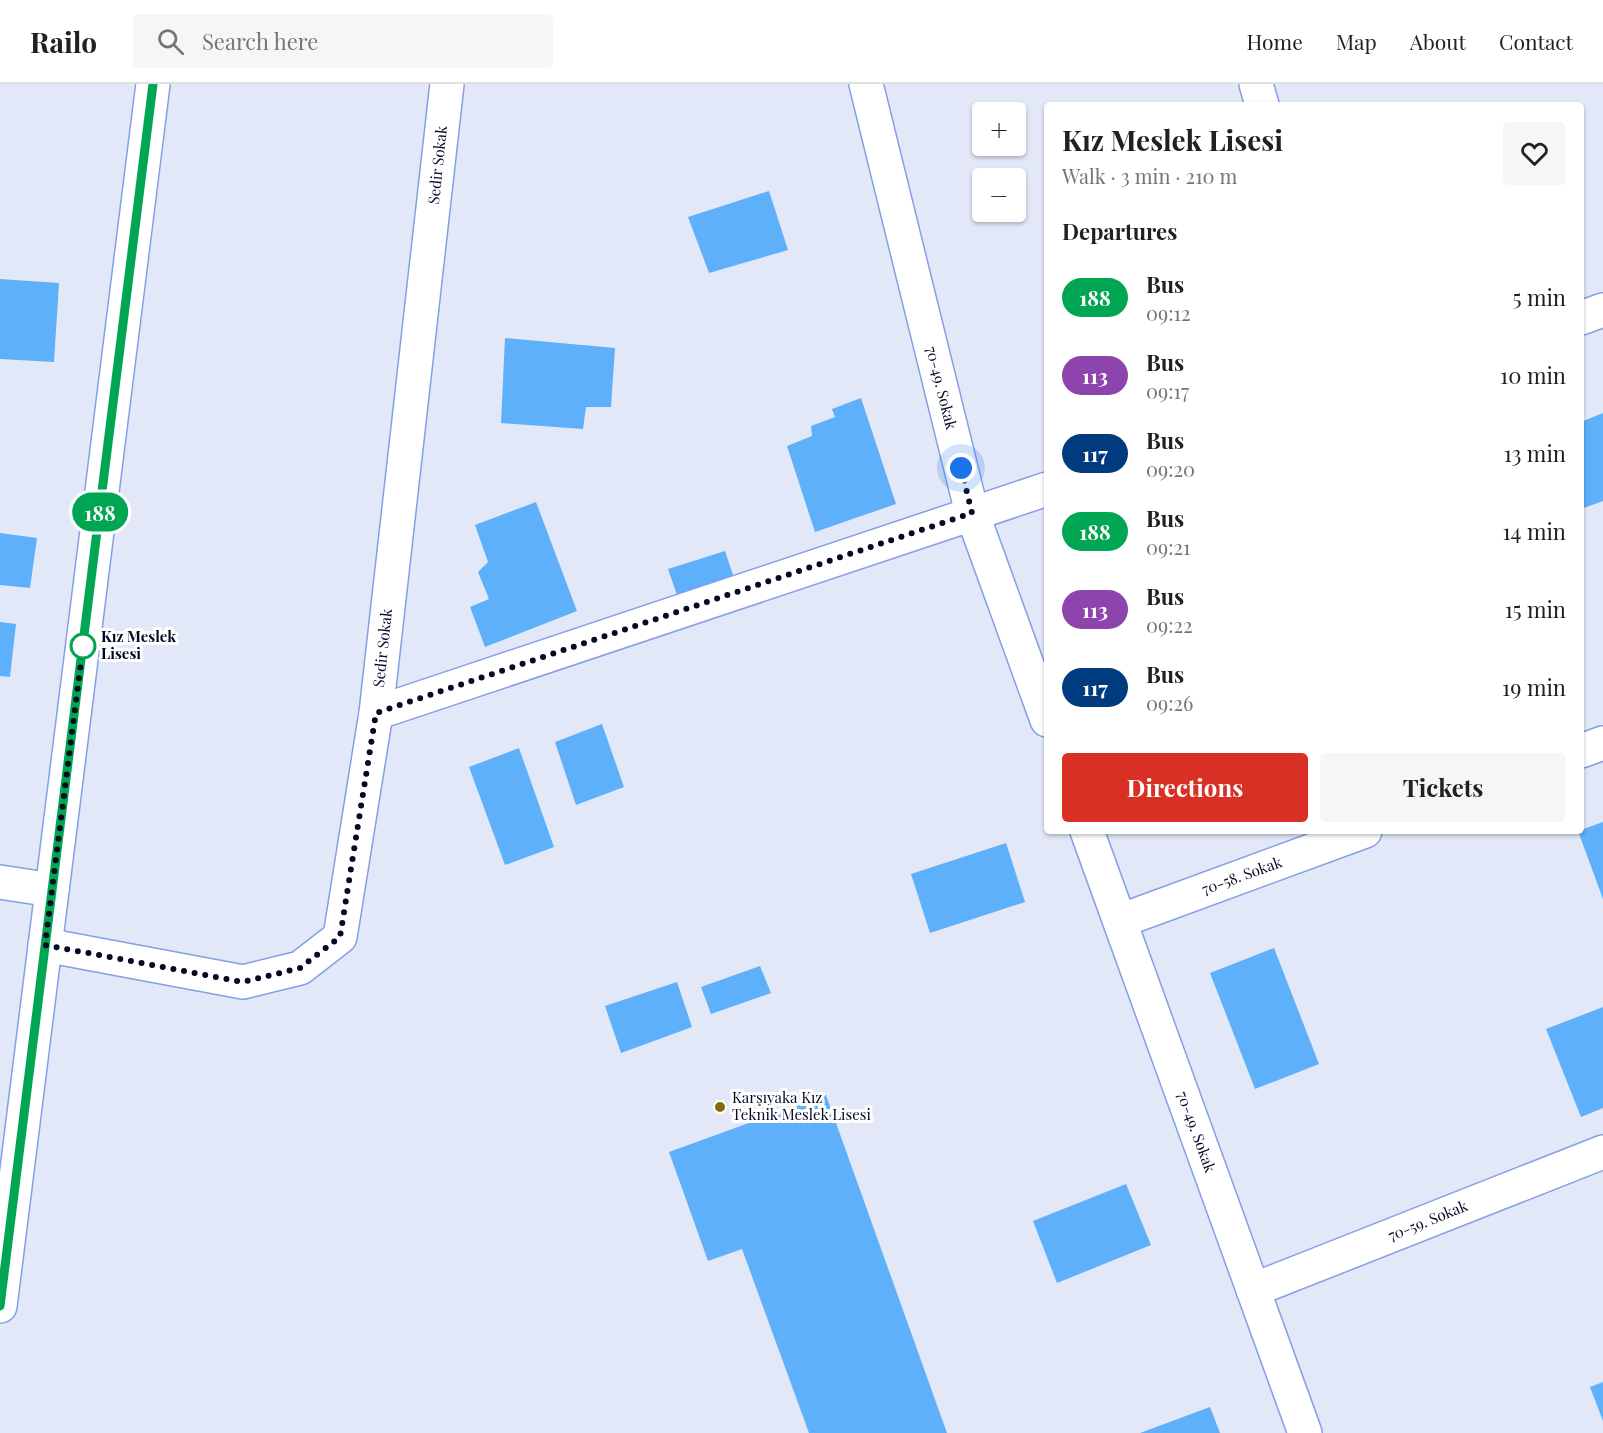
<!DOCTYPE html>
<meta charset="utf-8">
<style>
body{margin:0;font-family:"Playfair Display",serif;background:#f6f6f6;color:#202124;height:100vh;display:flex;flex-direction:column;font-size:22px;white-space:nowrap}
*{box-sizing:border-box;margin:0}
p{font-size:20px;color:#757577}
.icon{flex:none;width:33px;height:33px;fill:none;stroke:currentColor;stroke-width:2;stroke-linecap:round;stroke-linejoin:round}
.map{position:relative;flex:1;overflow:hidden}
.sheet{position:absolute;left:1044px;top:18px;width:540px;height:732px;display:flex;flex-direction:column;background:#fff;border-radius:6px;box-shadow:0 2px 4px #0004}
.sheet>*{flex:none}
.badge{padding:0 12px;border-radius:20px;font-size:21px;line-height:39px}
.fabs{position:absolute;left:972px;top:18px;display:grid;gap:12px}
.fabs a{display:grid;place-items:center;width:54px;height:54px;border-radius:6px;background:#fff;box-shadow:0 2px 4px #0004;font-size:30px}
.you{position:absolute;width:30px;height:30px;margin:-15px;border:4px solid #fff;border-radius:50%;background:#1a73e8;box-shadow:0 0 0 9px #1a73e833}
.map>.badge{position:absolute;translate:-50% -50%;box-shadow:0 0 0 3px #fff}
h2{padding:0 18px;font-size:22px;line-height:54px}
.round{display:grid;place-items:center;flex:none;width:63px;height:63px;border-radius:6px;background:#f6f6f6}
.summary{display:flex;align-items:center;justify-content:space-between;height:102px;padding:0 18px}
h1{font-size:28px;font-weight:700;line-height:45px}
.button{display:flex;gap:12px;margin-top:auto;padding:12px 18px}
.button a{flex:1;height:69px;border-radius:6px;background:#d93025;color:#fff;font-size:24px;font-weight:700;line-height:69px;text-align:center}
.button a+a{background:#f6f6f6;color:#202124}
ul{padding:0;list-style:none}
li{display:flex;align-items:center;gap:18px;height:78px;padding:0 18px}
li div{flex:1}
li b{display:block;font-size:22px}
li em{font-style:normal}
li .badge{min-width:66px;font-weight:700;text-align:center}
header{display:flex;align-items:center;gap:36px;box-sizing:border-box;height:84px;padding:0 30px;background:#fff;border-bottom:2px solid #e0e0e0}
header strong{font-size:28px}
nav{display:flex;gap:33px;margin-inline-start:auto;font-size:21px}
.search{width:420px;height:54px;background:#f6f6f6;display:flex;align-items:center;gap:15px;box-sizing:border-box;padding:0 21px;border-radius:6px;color:#757577;font-size:22px}
.map>svg:first-child{display:block}
</style>
<header>
<strong>Railo</strong>
<div class="search"><svg class="icon" aria-label="search" viewBox="0 0 24 24"><circle cx="10" cy="10" r="6"/><path d="M15 15l6 6"/></svg>Search here</div>
<nav><a>Home</a><a>Map</a><a>About</a><a>Contact</a></nav>
</header>
<div class="map">
<svg width="1603" height="1349" viewBox="0 0 1603 1349">
<rect width="100%" height="100%" fill="#e2e8f7"/>
<!-- building -->
<g fill="#5eb0fb">
<polygon points="769,107 788,166 709,189 688,133"/>
<polygon points="0,195 59,199 54,278 0,275"/>
<polygon points="505,254 615,264 611,323 586,323 583,345 501,339"/>
<polygon points="861,314 896,420 815,448 787,362 812,352 811,342 835,333 832,325"/>
<polygon points="1603,329 1603,417 1581,425 1581,338"/>
<polygon points="536,418 577,527 485,563 470,523 489,515 478,488 488,478 475,441"/>
<polygon points="0,449 37,454 30,504 0,501"/>
<polygon points="725,467 734,494 678,514 668,485"/>
<polygon points="0,538 16,540 10,593 0,592"/>
<polygon points="602,640 624,703 576,721 555,658"/>
<polygon points="519,664 554,763 505,781 469,683"/>
<polygon points="1603,738 1603,815 1578,747"/>
<polygon points="1006,759 1025,818 930,849 911,790"/>
<polygon points="1274,864 1319,980 1255,1005 1210,889"/>
<polygon points="760,882 771,909 711,930 701,903"/>
<polygon points="677,898 692,943 621,969 605,922"/>
<polygon points="1603,923 1603,1024 1581,1033 1546,945"/>
<polygon points="826,1011 947,1349 809,1349 742,1165 708,1177 669,1068"/>
<polygon points="1126,1100 1151,1161 1057,1199 1033,1137"/>
<polygon points="1603,1298 1603,1337 1590,1303"/>
<polygon points="1210,1323 1220,1349 1140,1349"/>
</g>
<g fill="none" stroke-linecap="round" stroke-linejoin="round">
<!-- minor casing -->
<g stroke="#859fe7" stroke-width="36">
<g id="minor">
<polyline points="866,0 972,429 1047,636"/>
<polyline points="1256,0 1262,21"/>
<polyline points="1581,234 1603,226"/>
<polyline points="376,629 1047,405"/>
<polyline points="1581,667 1603,659"/>
<polyline points="1087,747 1305,1349"/>
<polyline points="0,798 52,806"/>
<polyline points="1120,837 1365,747"/>
<polyline points="45,861 243,898 300,884 340,853 376,629 447,0"/>
<polyline points="1253,1206 1603,1068"/>
<polyline points="0,1222 153,0"/>
</g>
</g>
<!-- minor -->
<use href="#minor" stroke="#fff" stroke-width="33"/>
</g>
<g fill="none" stroke-linecap="round" stroke-linejoin="round">
<!-- line casing -->
<g stroke="#fff" stroke-width="14">
<polyline id="line" points="0,1222 153,0"/>
</g>
<!-- line -->
<use href="#line" stroke="#00a651" stroke-width="9"/>
<!-- walk -->
<polyline stroke="#050a24" stroke-width="6" stroke-dasharray="0 10.8" points="83,562 45,861 243,898 300,884 340,853 376,629 972,429 961,384"/>
</g>
<!-- markers -->
<circle fill="#fff" stroke="#00a651" stroke-width="3" cx="83" cy="562" r="12"/>
<circle fill="#886906" stroke="#fff" stroke-width="2" cx="720" cy="1023" r="6"/>
<g text-anchor="middle" stroke-width="6" stroke-linejoin="round" paint-order="stroke">
<!-- street labels -->
<g font-size="15" fill="#050a24" stroke="#fff">
<text transform="translate(438 81) rotate(-84)" y="5">Sedir Sokak</text>
<text transform="translate(941 304) rotate(76)" y="5">70-49. Sokak</text>
<text transform="translate(383 564) rotate(-84)" y="5">Sedir Sokak</text>
<text transform="translate(1242 792) rotate(-20)" y="5">70-58. Sokak</text>
<text transform="translate(1196 1048) rotate(70)" y="5">70-49. Sokak</text>
<text transform="translate(1428 1137) rotate(-22)" y="5">70-59. Sokak</text>
</g>
<!-- stop labels -->
<g font-size="15" font-weight="bold" fill="#050a24" stroke="#fff" text-anchor="start">
<text x="101" y="558">Kız Meslek<tspan x="101" dy="17">Lisesi</tspan></text>
</g>
<!-- poi labels -->
<g font-size="15" fill="#050a24" stroke="#fff" text-anchor="start">
<text x="732" y="1019">Karşıyaka Kız<tspan x="732" dy="17">Teknik Meslek Lisesi</tspan></text>
</g>
</g>
</svg>
<div class="fabs">
<a>+</a>
<a>−</a>
</div>
<div class="you" style="left:961px;top:384px"></div>
<b class="badge" style="left:100px;top:428px;background:#00a651;color:#fff">188</b>
<section class="sheet">
<div class="summary"><div><h1>Kız Meslek Lisesi</h1><p>Walk · 3 min · 210 m</p></div><a class="round"><svg class="icon" aria-label="heart" viewBox="0 0 24 24"><path d="M12 20l-8-8c-3-5 5-10 8-4 3-6 11-1 8 4z"/></svg></a></div>
<h2>Departures</h2>
<ul>
<li><span class="badge" style="background:#00a651;color:#fff">188</span><div><b>Bus</b><p>09:12</p></div><em>5 min</em></li>
<li><span class="badge" style="background:#8e44ad;color:#fff">113</span><div><b>Bus</b><p>09:17</p></div><em>10 min</em></li>
<li><span class="badge" style="background:#003b80;color:#fff">117</span><div><b>Bus</b><p>09:20</p></div><em>13 min</em></li>
<li><span class="badge" style="background:#00a651;color:#fff">188</span><div><b>Bus</b><p>09:21</p></div><em>14 min</em></li>
<li><span class="badge" style="background:#8e44ad;color:#fff">113</span><div><b>Bus</b><p>09:22</p></div><em>15 min</em></li>
<li><span class="badge" style="background:#003b80;color:#fff">117</span><div><b>Bus</b><p>09:26</p></div><em>19 min</em></li>
</ul>
<div class="button"><a>Directions</a><a>Tickets</a></div>
</section>
</div>
